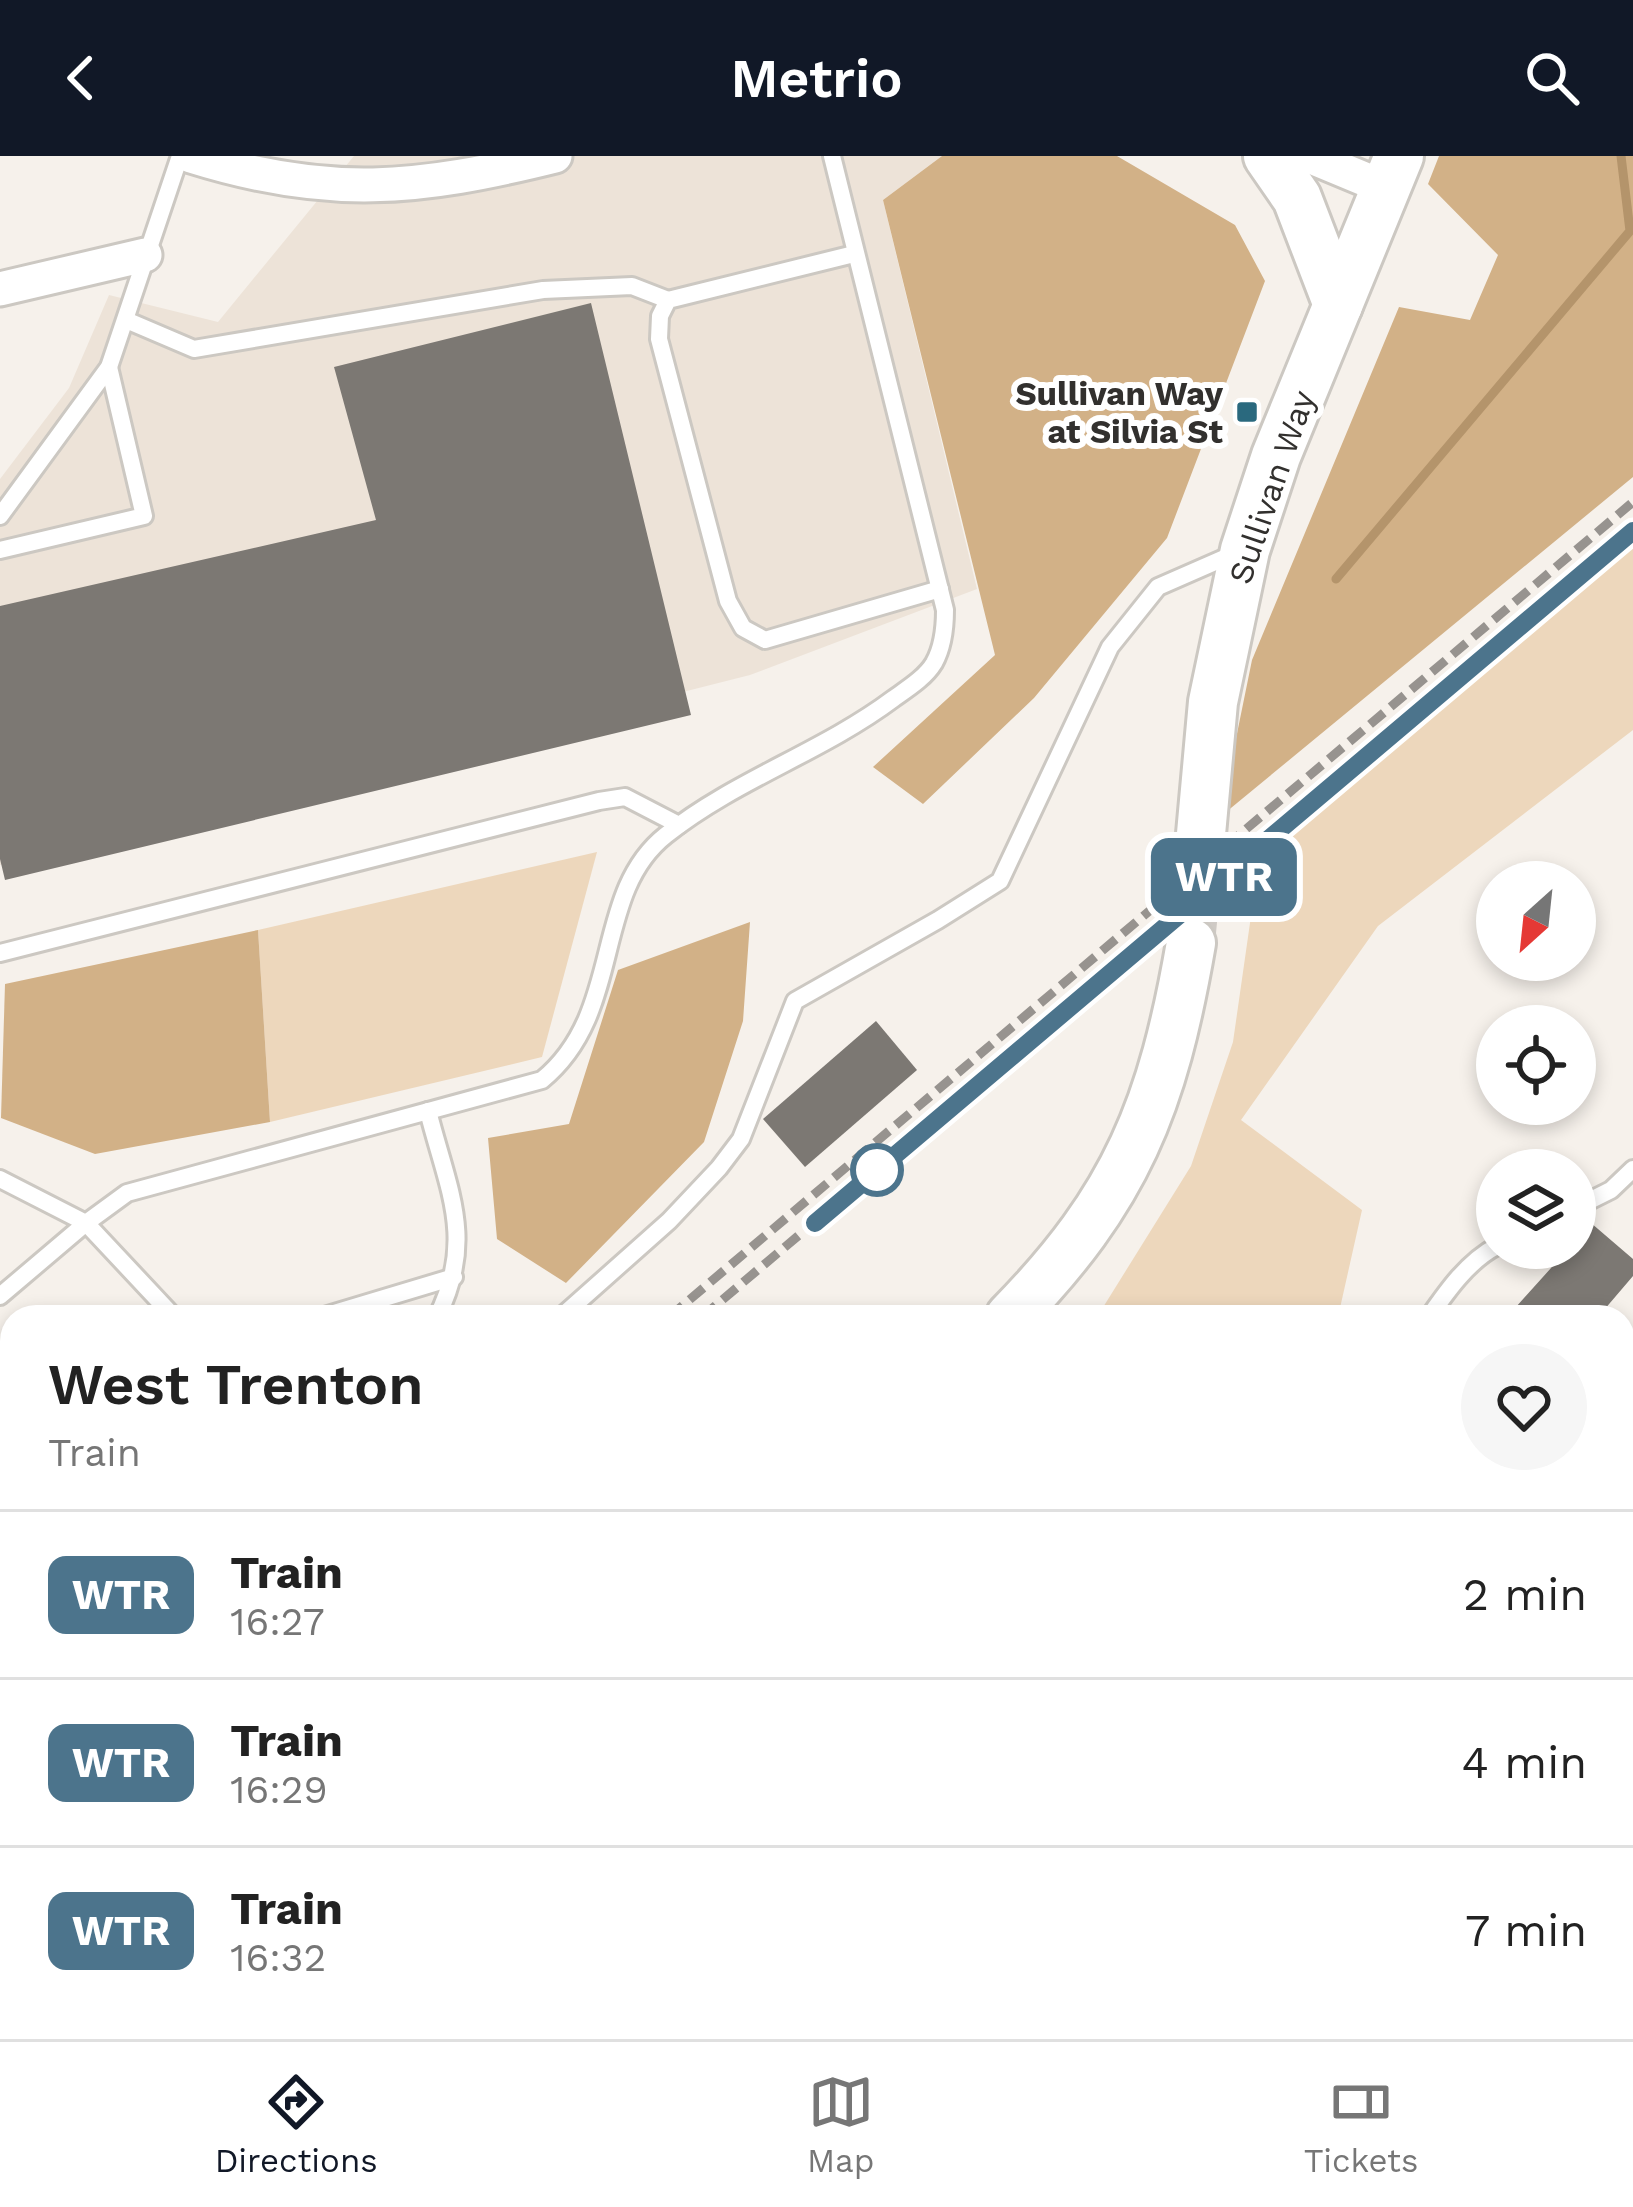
<!DOCTYPE html>
<style>
body{margin:0;font-family:"Work Sans",sans-serif;background:#f6f6f6;color:#222;height:100vh;display:flex;flex-direction:column;font-size:45px;white-space:nowrap}
*{box-sizing:border-box;margin:0}
p{font-size:39px;color:#767676}
.icon{flex:none;width:66px;height:66px;fill:none;stroke:currentColor;stroke-width:2;stroke-linecap:round;stroke-linejoin:round}
.map{position:relative;flex:1;overflow:hidden}
.details{position:absolute;left:0px;top:1149px;width:1635px;height:735px;display:flex;flex-direction:column;background:#fff;border-radius:36px 36px 0 0;box-shadow:0 6px 18px #0003}
.details>*{flex:none}
.badge{padding:0 24px;border-radius:18px;font-size:42px;line-height:78px}
.needle{width:78px;rotate:207deg}
.tools{position:absolute;left:1476px;top:705px;display:grid;gap:24px}
.tools a{display:grid;place-items:center;width:120px;height:120px;border-radius:50%;background:#fff;box-shadow:0 6px 18px #0003;font-size:60px}
.map>.badge{position:absolute;translate:-50% -50%;box-shadow:0 0 0 6px #fff}
.round{display:grid;place-items:center;flex:none;width:126px;height:126px;border-radius:63px;background:#f6f6f6}
.overview{display:flex;align-items:center;justify-content:space-between;height:204px;padding:0 48px}
h1{font-size:57px;font-weight:600;line-height:90px}
ul{padding:0;list-style:none}
li{display:flex;align-items:center;gap:36px;height:168px;padding:0 48px;border-top:3px solid #e0e0e0}
li div{flex:1}
li b{display:block;font-size:45px}
li em{font-style:normal}
li .badge{min-width:132px;font-weight:700;text-align:center}
header{display:flex;justify-content:space-between;align-items:center;height:156px;padding:0 48px;background:#111827;color:#fff;font-size:54px;font-weight:600}
.dock{display:flex;justify-content:space-around;align-items:center;height:168px;border-top:3px solid #e0e0e0;background:#fff;font-size:33px;color:#767676}
.dock a{display:grid;justify-items:center;gap:6px}
.dock .selected{color:#111827}
.map>svg:first-child{display:block}
</style>
<header><svg class="icon" aria-label="back" viewBox="0 0 24 24"><path d="M15 5l-7 7 7 7"/></svg>Metrio<svg class="icon" aria-label="search" viewBox="0 0 24 24"><circle cx="10" cy="10" r="6"/><path d="M15 15l6 6"/></svg></header>
<div class="map">
<svg width="1633" height="1883" viewBox="0 0 1633 1883">
<rect width="100%" height="100%" fill="#f6f1eb"/>
<!-- built -->
<polygon fill="#ede3d8" points="354,0 942,0 883,44 977,433 750,519 0,709 0,323 69,232 109,139 218,166"/>
<!-- green -->
<g fill="#edd7bc">
<polygon points="1633,368 1633,574 1378,770 1241,964 1362,1054 1338,1161 1097,1161 1191,1010 1233,886 1262,683"/>
<polygon points="597,696 542,901 270,966 258,774"/>
<polygon points="836,1872 1270,1872 1270,1883 832,1883"/>
</g>
<!-- forest -->
<g fill="#d2b187">
<polygon points="942,0 1117,0 1235,69 1265,125 1167,382 1034,542 923,648 873,611 995,499 883,44"/>
<polygon points="1439,0 1633,0 1633,321 1220,661 1252,504 1399,151 1470,164 1498,99 1428,28"/>
<polygon points="750,766 743,865 704,986 566,1127 497,1083 488,982 569,968 618,814"/>
<polygon points="258,774 270,966 95,998 1,962 5,828"/>
<polygon points="1270,1872 1557,1872 1560,1883 1270,1883"/>
</g>
<g fill="none" stroke-linecap="round" stroke-linejoin="round">
<!-- stream -->
<polyline stroke="#b4946b" stroke-width="9" points="1336,423 1630,75 1621,0"/>
</g>
<!-- building -->
<g fill="#7c7873">
<polygon points="591,147 691,559 5,724 0,703 0,450 376,364 334,211"/>
<polygon points="876,865 917,914 805,1011 763,963"/>
<polygon points="1591,1067 1633,1103 1633,1120 1598,1161 1507,1161 1569,1092 1575,1092 1575,1086"/>
<polygon points="12,1223 12,1455 0,1440 0,1233"/>
</g>
<g fill="none" stroke-linecap="round" stroke-linejoin="round">
<!-- secondary-tunnel -->
<polyline stroke="#cfcac5" stroke-width="48" stroke-dasharray="48 24" stroke-linecap="butt" points="1191,787 1201,678"/>
<!-- lane casing -->
<g stroke="#ccc8c2" stroke-width="22">
<g id="lane">
<polyline points="854,98 668,144 660,160 659,183 728,445 743,472 765,484 940,433"/>
<polyline points="126,164 194,193 543,134 632,130 668,144"/>
<polyline points="0,360 109,211 180,0"/>
<polyline points="0,394 144,360 109,211"/>
<polyline points="0,797 599,645 625,641 679,669"/>
<path d="M428 955C448 1034 476 1083 437 1161"/>
<polyline points="0,1023 86,1067 0,1140"/>
<polyline points="1575,1052 1611,1034 1633,1013"/>
<path d="M174 1161 86 1067 127 1037 542 924C625 856 591 738 666 679 735 624 822 596 893 543 907 533 925 522 934 507 943 491 945 472 945 454L832 0"/>
<polyline points="321,1161 454,1121"/>
<polyline points="561,1161 669,1065 719,1012 741,983 795,845 938,764 1000,725 1110,491 1158,431 1238,396"/>
<path d="M1429 1161C1447 1135 1468 1105 1497 1090"/>
<polyline points="0,1543 12,1533"/>
<polyline points="0,1639 12,1630"/>
</g>
</g>
<!-- street casing -->
<g stroke="#ccc8c2" stroke-width="39">
<g id="street">
<path d="M191 0C328 43 418 34 555 0"/>
<polyline points="1309,0 1386,32"/>
<polyline points="0,133 145,99"/>
<polyline points="53,1883 66,1872"/>
</g>
</g>
<!-- secondary casing -->
<g stroke="#ccc8c2" stroke-width="54">
<g id="secondary">
<polyline points="1268,0 1297,42 1338,149"/>
<polyline points="1201,678 1213,546 1245,394 1276,300 1399,0"/>
<path d="M1010 1161C1127 1042 1163 949 1191 787"/>
<polyline points="505,1883 507,1872"/>
</g>
</g>
<!-- lane -->
<use href="#lane" stroke="#fff" stroke-width="16"/>
<!-- street -->
<use href="#street" stroke="#fff" stroke-width="33"/>
<!-- secondary -->
<use href="#secondary" stroke="#fff" stroke-width="48"/>
<!-- rail -->
<g stroke="#97938f" stroke-width="9" stroke-dasharray="18 9" stroke-linecap="butt">
<polyline points="669,1161 1633,346"/>
<polyline points="702,1161 1633,375"/>
<polyline points="0,1659 12,1650"/>
</g>
</g>
<g fill="none" stroke-linecap="round" stroke-linejoin="round">
<!-- line casing -->
<g stroke="#fff" stroke-width="27">
<polyline id="line" points="815,1067 1633,375"/>
</g>
<!-- line -->
<use href="#line" stroke="#4c748c" stroke-width="18"/>
</g>
<!-- markers -->
<rect fill="#2a697e" stroke="#fff" stroke-width="4.5" x="1235" y="244" width="24" height="24" rx="6"/>
<circle fill="#fff" stroke="#4c748c" stroke-width="6" cx="877" cy="1014" r="24"/>
<g text-anchor="middle" stroke-width="12" stroke-linejoin="round" paint-order="stroke">
<!-- poi labels -->
<g font-size="33" font-weight="bold" fill="#32302e" stroke="#fff" text-anchor="end">
<text x="1223" y="249">Sullivan Way<tspan x="1223" dy="38">at Silvia St</tspan></text>
</g>
<!-- street labels -->
<g font-size="33" fill="#32302e" stroke="#fff">
<text transform="translate(1271 331) rotate(-71)" y="12">Sullivan Way</text>
</g>
</g>
</svg>
<div class="tools">
<a><svg class="needle" viewBox="-14 -14 28 28"><path d="M0-13l5 13h-10z" fill="#e53935"/><path d="M0 13l5-13h-10z" fill="#767676"/></svg></a>
<a><svg class="icon" aria-label="locate" viewBox="0 0 24 24"><circle cx="12" cy="12" r="6"/><path d="M12 2v4M12 18v4M2 12h4M18 12h4"/></svg></a>
<a><svg class="icon" aria-label="layers" viewBox="0 0 24 24"><path d="M12 4l9 5-9 5-9-5zM3 14l9 5 9-5"/></svg></a>
</div>
<b class="badge" style="left:1224px;top:721px;background:#4c748c;color:#fff">WTR</b>
<section class="details">
<div class="overview"><div><h1>West Trenton</h1><p>Train</p></div><a class="round"><svg class="icon" aria-label="heart" viewBox="0 0 24 24"><path d="M12 20l-8-8c-3-5 5-10 8-4 3-6 11-1 8 4z"/></svg></a></div>
<ul>
<li><span class="badge" style="background:#4c748c;color:#fff">WTR</span><div><b>Train</b><p>16:27</p></div><em>2 min</em></li>
<li><span class="badge" style="background:#4c748c;color:#fff">WTR</span><div><b>Train</b><p>16:29</p></div><em>4 min</em></li>
<li><span class="badge" style="background:#4c748c;color:#fff">WTR</span><div><b>Train</b><p>16:32</p></div><em>7 min</em></li>
</ul>
</section>
</div>
<nav class="dock">
<a class="selected"><svg class="icon" aria-label="directions" viewBox="0 0 24 24"><path d="M12 3l9 9-9 9-9-9zM9 14v-3h6M13 9l2 2-2 2"/></svg>Directions</a>
<a><svg class="icon" aria-label="map" viewBox="0 0 24 24"><path d="M3 6l6-2 6 2 6-2v14l-6 2-6-2-6 2zM9 4v14M15 6v14"/></svg>Map</a>
<a><svg class="icon" aria-label="tickets" viewBox="0 0 24 24"><path d="M3 7h18v10H3zM15 7v10"/></svg>Tickets</a>
</nav>
